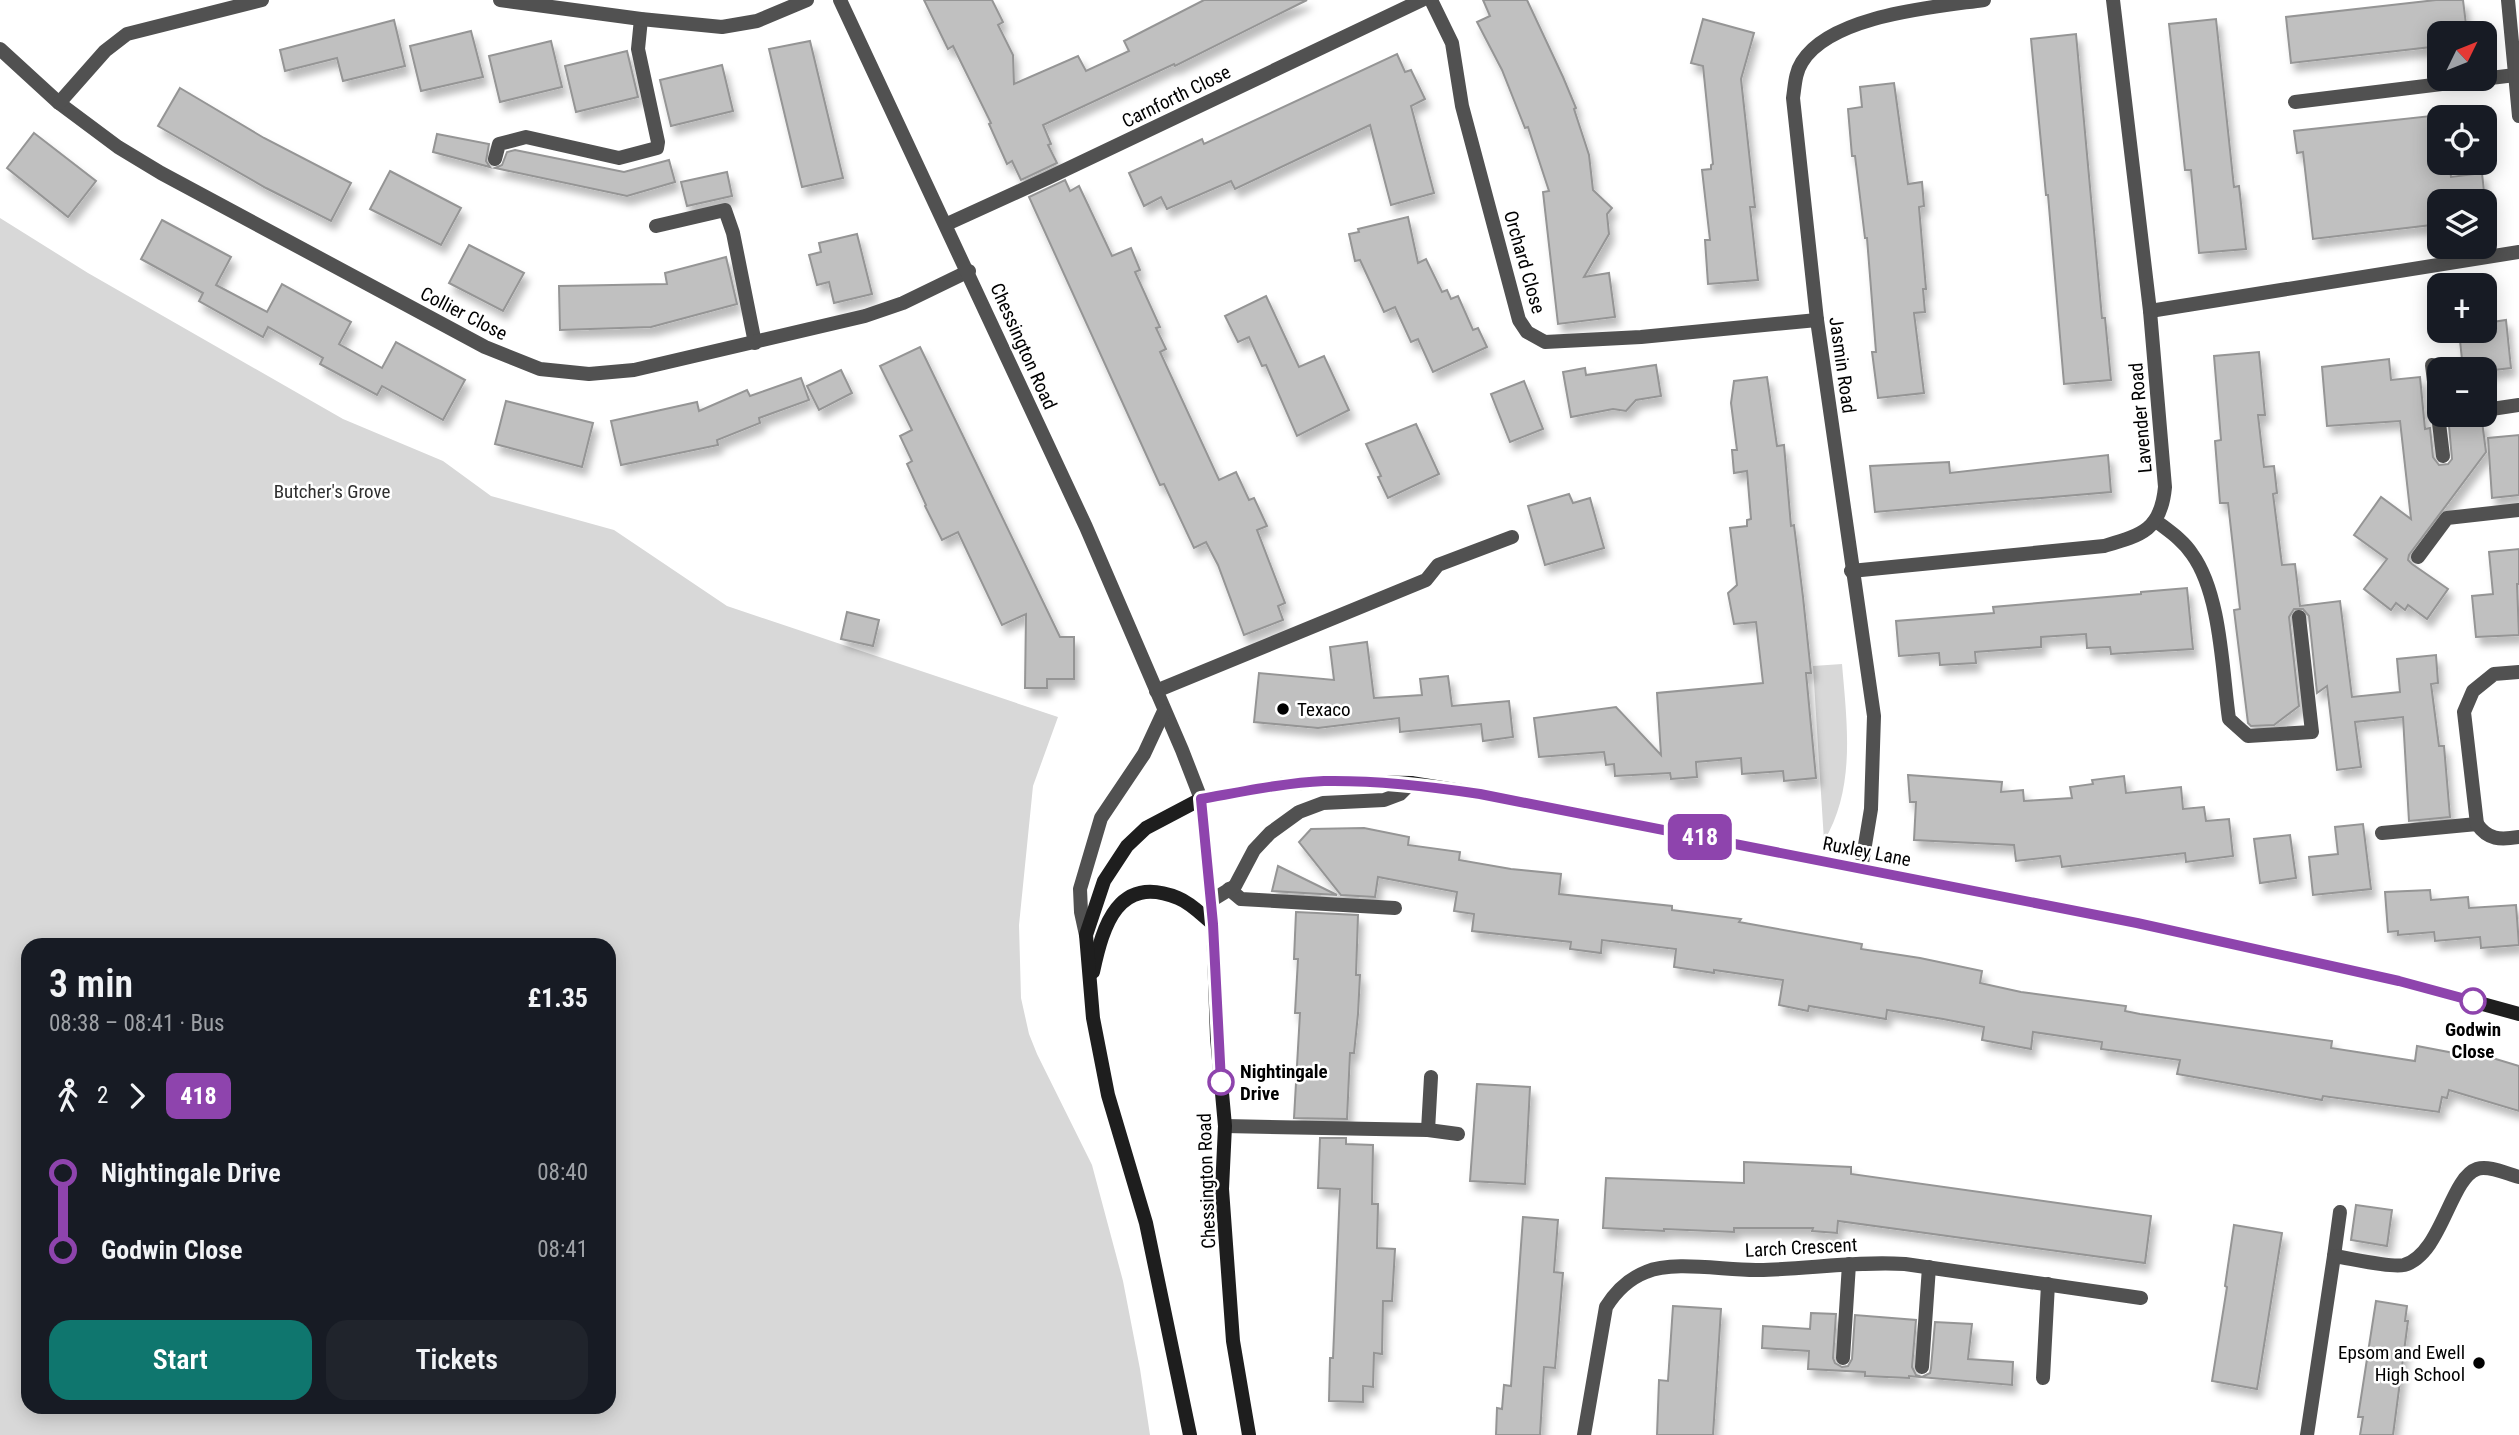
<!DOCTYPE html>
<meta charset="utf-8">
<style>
body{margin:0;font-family:"Roboto Condensed",sans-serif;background:#20242c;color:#f1f3f6;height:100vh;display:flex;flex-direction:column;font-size:26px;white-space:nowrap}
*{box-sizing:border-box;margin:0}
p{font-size:23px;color:#9ea1a6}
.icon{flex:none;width:38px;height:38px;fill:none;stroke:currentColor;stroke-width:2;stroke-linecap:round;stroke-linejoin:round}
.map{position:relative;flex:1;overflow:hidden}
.side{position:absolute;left:21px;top:938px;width:595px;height:476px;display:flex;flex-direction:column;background:#171b24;border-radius:21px;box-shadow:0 4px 18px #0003}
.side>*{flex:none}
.badge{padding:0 14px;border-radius:10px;font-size:24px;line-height:46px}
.needle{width:46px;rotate:47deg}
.fabs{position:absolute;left:2427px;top:21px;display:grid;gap:14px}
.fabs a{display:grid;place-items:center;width:70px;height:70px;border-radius:14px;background:#171b24;box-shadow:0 4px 18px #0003;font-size:35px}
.map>.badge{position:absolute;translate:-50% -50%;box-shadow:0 0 0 4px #fff}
.legs{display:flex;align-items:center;gap:10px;height:77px;padding:0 28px;font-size:23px}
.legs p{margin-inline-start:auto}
.summary{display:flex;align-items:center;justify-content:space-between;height:119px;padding:0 28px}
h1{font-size:38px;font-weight:600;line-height:52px}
.button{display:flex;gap:14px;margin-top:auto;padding:14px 28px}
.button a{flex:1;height:80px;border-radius:21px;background:#0f766e;color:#fff;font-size:28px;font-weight:600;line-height:80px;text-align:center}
.button a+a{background:#20242c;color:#f1f3f6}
ul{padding:0 28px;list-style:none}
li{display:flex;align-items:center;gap:24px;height:77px;font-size:26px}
li i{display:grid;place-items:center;width:10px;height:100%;margin:0 9px;background:currentColor}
li i::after{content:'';width:18px;height:18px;margin:-9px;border:5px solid;border-radius:50%;background:#171b24}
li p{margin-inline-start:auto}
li:first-child i{background:linear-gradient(#0000 50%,currentColor 0)}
li:last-child i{background:linear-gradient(currentColor 50%,#0000 0)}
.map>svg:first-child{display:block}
</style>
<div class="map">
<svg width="2519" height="1435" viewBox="0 0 2519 1435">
<defs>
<filter id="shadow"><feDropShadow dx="4.5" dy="8" stdDeviation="3.5" flood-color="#0004"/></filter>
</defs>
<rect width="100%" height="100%" fill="#fff"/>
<!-- green -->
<g fill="#d8d8d8" fill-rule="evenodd">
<path d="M0 218 88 273 343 419 443 461 491 496 614 530 727 606 1058 717 1033 786 1019 925 1021 998 1029 1034 1037 1054 1092 1165 1123 1281 1140 1369 1150 1435H0ZM28 945H609V1407H28Z"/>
<path d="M1842 664C1847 723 1856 788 1824 841L1813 666Z"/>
</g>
<!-- building -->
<g fill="#c0c0c0" stroke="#959595" stroke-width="2" filter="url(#shadow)">
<polygon points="924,0 992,0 1003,22 998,25 1013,55 1014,84 1078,56 1086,71 1129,51 1124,41 1204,0 1307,0 1175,66 1174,64 1043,125 1051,144 1048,145 1057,163 1021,180 1012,161 1007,164 989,124 991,123 953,46 948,49"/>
<polygon points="1483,0 1527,0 1563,77 1576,108 1574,109 1589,155 1593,190 1612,208 1607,214 1609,234 1584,277 1609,273 1615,317 1558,324 1543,192 1549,191 1528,127 1525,128 1502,70 1477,22 1490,16"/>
<polygon points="2436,0 2463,0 2467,33 2440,33 2440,46 2291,63 2286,17"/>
<polygon points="1703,19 1754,33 1741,79 1755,207 1750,207 1758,280 1708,284 1705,240 1710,240 1702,170 1711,169 1711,165 1713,164 1703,66 1691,63"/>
<polygon points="2216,19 2234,187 2239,186 2246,249 2199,253 2191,170 2185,170 2169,24"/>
<polygon points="394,20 405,66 343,81 337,58 285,71 280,50"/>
<polygon points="471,31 483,77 421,91 410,46"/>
<polygon points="2076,34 2102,318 2105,318 2111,380 2064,384 2048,195 2046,195 2031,39"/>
<polygon points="551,41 562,87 500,102 489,56"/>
<polygon points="810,41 843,178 802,187 769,49"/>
<polygon points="627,51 638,97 576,112 565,66"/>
<polygon points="1397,54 1405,72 1411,70 1425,99 1411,106 1434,193 1391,205 1370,125 1235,189 1231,181 1167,209 1161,197 1144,206 1129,173 1202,139 1204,144"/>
<polygon points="722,65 733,111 671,126 660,80"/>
<polygon points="1894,83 1908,184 1922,182 1924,206 1919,207 1926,289 1923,289 1925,312 1914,313 1924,393 1878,398 1872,352 1876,352 1867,238 1865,238 1855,156 1852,156 1848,109 1862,107 1860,87"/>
<polygon points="180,88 264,138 351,183 331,221 266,188 158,126"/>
<polygon points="2440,115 2440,163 2449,163 2451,177 2482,173 2485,201 2440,201 2440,224 2313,239 2303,152 2297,153 2294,131"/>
<polygon points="34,133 96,181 68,217 7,168"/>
<polygon points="437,134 489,144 486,161 490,167 433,152"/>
<polygon points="515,150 624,172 669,160 675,182 627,196 495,168 502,165 507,152"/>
<polygon points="390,171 461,208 441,245 370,209"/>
<polygon points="727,172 732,196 687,206 681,182"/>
<polygon points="1065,180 1070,191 1079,186 1112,256 1131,248 1140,270 1135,272 1160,327 1156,328 1166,349 1160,352 1219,480 1236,472 1249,500 1254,498 1267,526 1257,530 1285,603 1278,606 1283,620 1244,635 1218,565 1206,542 1194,548 1164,484 1160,485 1029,197"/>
<polygon points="1408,217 1418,263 1426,259 1442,292 1447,290 1451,299 1458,296 1473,330 1478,328 1487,347 1433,372 1418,339 1411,342 1395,307 1384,312 1360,260 1355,261 1349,234 1359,232 1358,229"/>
<polygon points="162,220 231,257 216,285 267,312 282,284 351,322 339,344 382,368 396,342 465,380 443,420 382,386 377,395 320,364 323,358 268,327 263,337 199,301 203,293 141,259"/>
<polygon points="857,234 872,294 834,303 829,282 817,285 809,255 821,252 819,243"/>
<polygon points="469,245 524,273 503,311 449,283"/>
<polygon points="726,257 737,304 651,327 560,330 559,286 667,284 665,273"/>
<polygon points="1266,296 1299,367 1324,356 1349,410 1297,436 1266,365 1262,366 1249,337 1238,342 1225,316"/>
<polygon points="2506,320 2511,368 2485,371 2463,369 2459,331 2485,331 2485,323"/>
<polygon points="920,347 1060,637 1074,637 1074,679 1047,679 1047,688 1025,688 1026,614 1002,625 958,532 942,540 925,506 926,505 907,464 912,461 900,436 912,430 880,366"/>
<polygon points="2259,352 2265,415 2258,415 2264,467 2274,466 2277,493 2273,494 2282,565 2295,564 2300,606 2340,601 2352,697 2400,692 2397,659 2436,655 2438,683 2431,684 2439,746 2444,746 2450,817 2409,821 2403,717 2355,722 2361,767 2337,770 2327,686 2317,693 2309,616 2303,609 2294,609 2289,617 2299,706 2274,725 2251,726 2248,723 2234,610 2240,609 2228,503 2220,503 2215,441 2221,440 2214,356"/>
<polygon points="2389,359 2391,380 2420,377 2425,429 2430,428 2433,457 2439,465 2448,464 2452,459 2449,426 2482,421 2486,452 2409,555 2408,560 2412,564 2448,589 2427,619 2408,605 2405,610 2396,603 2391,610 2364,589 2387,559 2354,535 2381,497 2411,519 2400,421 2327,426 2322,367"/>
<polygon points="1656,365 1661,396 1636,400 1626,411 1613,409 1571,417 1563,372 1585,368 1586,375"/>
<polygon points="841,370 852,393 819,410 807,386"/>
<polygon points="1767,377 1777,446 1784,445 1791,526 1794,525 1803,597 1811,673 1806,673 1816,778 1784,781 1783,771 1742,774 1741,758 1696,762 1697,777 1671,779 1670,773 1615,776 1614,764 1606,765 1604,752 1539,757 1534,718 1616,707 1661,755 1657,693 1763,683 1756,622 1734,624 1728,593 1737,585 1730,528 1747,526 1747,520 1751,519 1747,471 1734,473 1732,450 1737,450 1731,403 1734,381"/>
<polygon points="801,378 809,400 759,418 760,423 717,440 718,445 621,465 611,421 697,402 699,411 747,390 750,396"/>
<polygon points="1524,381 1543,429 1510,442 1491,394"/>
<polygon points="506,401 593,423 582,467 495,444"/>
<polygon points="1416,424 1439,474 1388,498 1378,477 1381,476 1366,444"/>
<polygon points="2519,435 2519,495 2492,498 2488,438"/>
<polygon points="2108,455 2111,492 1875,512 1870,466 1949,462 1950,473"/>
<polygon points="1569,494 1573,503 1590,498 1604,548 1545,565 1528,506"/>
<polygon points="2519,549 2519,584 2517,584 2519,635 2476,637 2472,596 2493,594 2489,552"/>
<polygon points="2187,588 2193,649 2111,654 2110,647 2087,648 2086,634 2041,637 2041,647 1975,652 1976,663 1940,665 1939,653 1899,656 1896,621 1994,613 1993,607 2141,594 2141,592"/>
<polygon points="847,612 879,620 873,646 841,639"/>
<polygon points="1367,642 1374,698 1422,695 1420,679 1448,676 1452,706 1509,701 1513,737 1483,741 1481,724 1400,732 1399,718 1318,728 1254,722 1259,673 1334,680 1330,647"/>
<polygon points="1908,775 2002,782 2001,792 2023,790 2024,801 2072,798 2070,787 2093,784 2092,780 2124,776 2126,793 2181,787 2183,809 2204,807 2206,821 2229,819 2233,856 2186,862 2185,853 2062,867 2060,856 2016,861 2014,845 1914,840 1916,802 1910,802"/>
<polygon points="2363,824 2371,889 2313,895 2309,857 2338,854 2335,827"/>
<polygon points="1364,828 1409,837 1408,845 1460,852 1459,860 1511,869 1561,874 1559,894 1672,906 1672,910 1741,919 1739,922 1862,944 1861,949 1920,958 1982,971 1980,983 2021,992 2126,1006 2125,1011 2140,1014 2332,1041 2331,1048 2415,1061 2417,1046 2475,1057 2476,1053 2519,1066 2519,1111 2449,1090 2447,1098 2442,1097 2439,1112 2323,1096 2322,1100 2177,1074 2180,1060 2101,1049 2102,1042 2033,1032 2031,1049 1982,1040 1984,1027 1943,1019 1887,1010 1886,1019 1809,1006 1808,1011 1779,1005 1783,980 1714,970 1714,973 1674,967 1676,949 1602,940 1601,953 1570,949 1571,942 1472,931 1474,914 1454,911 1457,892 1378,877 1375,897 1341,895 1299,842 1311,829"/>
<polygon points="2290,835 2296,878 2260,883 2254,839"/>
<polygon points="1278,866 1337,895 1272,891"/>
<polygon points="2430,890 2431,900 2468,897 2469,908 2516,905 2519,945 2481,948 2480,937 2435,941 2434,932 2398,935 2398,931 2388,932 2385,892"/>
<polygon points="1296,912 1358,915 1356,975 1360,975 1358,1014 1354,1053 1350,1053 1347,1119 1294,1118 1300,1013 1295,1013 1298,959 1294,959"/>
<polygon points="1477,1084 1530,1087 1525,1184 1470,1181"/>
<polygon points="1320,1138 1346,1138 1346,1144 1373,1145 1372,1204 1378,1204 1377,1248 1395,1249 1392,1301 1383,1301 1382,1354 1374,1353 1373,1387 1363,1386 1363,1402 1329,1401 1330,1358 1333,1358 1340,1189 1318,1188"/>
<polygon points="1744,1162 1851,1167 1851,1174 2151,1216 2145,1263 1838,1221 1837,1233 1812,1231 1813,1228 1734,1228 1734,1232 1664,1229 1664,1231 1603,1228 1606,1178 1744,1183"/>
<polygon points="2356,1205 2392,1210 2387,1246 2351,1240"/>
<polygon points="1523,1217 1558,1220 1554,1272 1563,1273 1555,1368 1544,1367 1540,1435 1496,1435 1497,1408 1502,1409 1504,1385 1511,1386"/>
<polygon points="2234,1225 2282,1233 2257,1389 2212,1381 2227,1287 2225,1286"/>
<polygon points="2376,1301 2407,1306 2405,1321 2408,1321 2393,1435 2360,1435 2363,1417 2358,1417"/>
<polygon points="1673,1306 1721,1309 1713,1435 1657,1435 1659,1380 1668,1381"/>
<polygon points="1811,1313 1836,1314 1833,1358 1835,1363 1842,1367 1848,1366 1852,1359 1855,1315 1916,1320 1912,1367 1916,1375 1922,1377 1930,1373 1931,1368 1935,1322 1972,1324 1968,1359 2013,1362 2012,1385 1909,1376 1909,1378 1865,1376 1865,1372 1808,1369 1809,1351 1762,1348 1763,1326 1810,1329"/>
</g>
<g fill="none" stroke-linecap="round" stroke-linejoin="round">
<!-- service -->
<g stroke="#515151" stroke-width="14">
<polyline points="2295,102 2515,75"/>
<polyline points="495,159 499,144 526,137 619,158 657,148 658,142 638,49 641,19"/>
<polyline points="656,226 725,210 733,233 755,343"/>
<polyline points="2432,365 2443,456"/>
<polyline points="2485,410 2519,405"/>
<path d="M2156 521C2169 531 2183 540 2192 554 2221 594 2222 670 2229 719L2248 736 2312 732 2299 617"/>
<polyline points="2418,557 2447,518 2519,510"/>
<polyline points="1156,691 1426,580 1438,565 1512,537"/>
<path d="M2382 833 2477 824C2488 840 2500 840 2519 837"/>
<polyline points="1229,889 1241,899 1395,908"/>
<polyline points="1212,900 1235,886 1254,850 1270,833 1299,812 1323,803 1384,800 1400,794 1411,783"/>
<polyline points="2334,1256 2340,1212"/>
<polyline points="1843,1358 1849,1264"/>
<polyline points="1922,1367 1929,1267"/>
<polyline points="2043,1378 2048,1284"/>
</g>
<!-- minor -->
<g stroke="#515151" stroke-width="14">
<polyline points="500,0 641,19 722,27 757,21 807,0"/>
<polyline points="1431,0 1452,43 1462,106 1519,320 1527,332 1545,342 1641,337 1817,320"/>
<polyline points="2508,0 2519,116"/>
<polyline points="0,49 59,103 118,147 161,173 485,347 540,369 589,374 634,370 865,316 903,303 969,271"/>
<polyline points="59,103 105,51 127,34 262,0"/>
<polyline points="947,224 1048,178 1422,0"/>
<polyline points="2150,311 2519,252"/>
<path d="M1851 571 2104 546C2142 535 2161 530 2165 487L2150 311 2113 0"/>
<polyline points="2477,824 2464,712 2473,691 2494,674 2519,672"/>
<path d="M1861 869 1871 809 1874 716 1817 320 1793 98C1795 85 1795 73 1802 62 1831 15 1935 7 1984 0"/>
<polyline points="1225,1126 1428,1130 1458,1134"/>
<polyline points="1428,1130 1431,1077"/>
<path d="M1584 1435 1606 1307C1616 1291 1628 1279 1646 1272 1674 1260 1727 1271 1759 1270 1808 1269 1856 1261 1905 1264L2141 1298"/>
<path d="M2307 1435 2334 1256C2349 1258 2391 1268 2404 1265 2442 1254 2450 1178 2477 1169 2489 1165 2507 1174 2519 1177"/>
</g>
<!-- tertiary -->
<g stroke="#515151" stroke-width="14">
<polyline points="840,0 1086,527 1182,750 1201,799"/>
<polyline points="1086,935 1081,912 1080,889 1101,818 1144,754 1164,711"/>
</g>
<!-- secondary -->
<g stroke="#1e1e1e" stroke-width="14">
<polyline points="1201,799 1213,924 1217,1038 1225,1126 1222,1189 1233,1341 1249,1435"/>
<path d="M1093 972C1103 925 1118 874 1178 898 1191 903 1203 916 1213 924"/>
<polyline points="1190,1435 1146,1223 1108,1095 1093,1018 1086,935 1104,881 1127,846 1146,828 1201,799 1280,785 1324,781 1411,783 1480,794 2137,923 2399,981 2519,1014"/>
</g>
</g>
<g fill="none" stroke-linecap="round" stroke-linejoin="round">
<!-- line-1 casing -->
<g stroke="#fff" stroke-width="16">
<path id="line-1" d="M1221 1082 1213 924 1201 799C1241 792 1283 783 1324 781 1377 780 1428 786 1480 794L2137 923 2399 981 2473 1001"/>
</g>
<!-- line-1 -->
<use href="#line-1" stroke="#8e44ad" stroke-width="10"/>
</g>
<!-- markers -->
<g fill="#000" stroke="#fff" stroke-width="2.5">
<circle cx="1283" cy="709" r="7"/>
<circle cx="2479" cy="1363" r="7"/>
</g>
<g fill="#fff" stroke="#8e44ad" stroke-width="3.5">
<circle cx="2473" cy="1001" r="12"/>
<circle cx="1221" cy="1082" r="12"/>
</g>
<g text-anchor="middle" stroke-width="5" stroke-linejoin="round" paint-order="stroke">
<!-- street labels -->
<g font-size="19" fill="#000" stroke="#fff">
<text transform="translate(1176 96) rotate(-26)" y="7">Carnforth Close</text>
<text transform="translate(1525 262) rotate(74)" y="7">Orchard Close</text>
<text transform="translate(464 313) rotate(27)" y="7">Collier Close</text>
<text transform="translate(1024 346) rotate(66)" y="7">Chessington Road</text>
<text transform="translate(1843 365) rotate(82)" y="7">Jasmin Road</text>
<text transform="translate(2140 418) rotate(-95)" y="7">Lavender Road</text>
<text transform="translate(1867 851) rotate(11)" y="7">Ruxley Lane</text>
<text transform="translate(1206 1181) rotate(-92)" y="7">Chessington Road</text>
<text transform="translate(1801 1247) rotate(-3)" y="7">Larch Crescent</text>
</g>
<!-- park labels -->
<g font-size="19" fill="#2f2f2f" stroke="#fff">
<text x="332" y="498">Butcher's Grove</text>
</g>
<!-- poi labels -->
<g font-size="19" fill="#000" stroke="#fff" text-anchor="start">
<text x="1297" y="716">Texaco</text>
<text x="2465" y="1359" text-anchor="end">Epsom and Ewell<tspan x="2465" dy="22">High School</tspan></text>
</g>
<!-- stop labels -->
<g font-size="19" font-weight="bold" fill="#000" stroke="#fff">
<text x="2473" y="1036">Godwin<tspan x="2473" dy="22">Close</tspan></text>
<text x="1240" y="1078" text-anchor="start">Nightingale<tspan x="1240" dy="22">Drive</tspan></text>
</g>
</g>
</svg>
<div class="fabs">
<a><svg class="needle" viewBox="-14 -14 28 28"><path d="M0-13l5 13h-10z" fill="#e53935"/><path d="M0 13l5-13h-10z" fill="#9ea1a6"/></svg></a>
<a><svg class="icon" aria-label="locate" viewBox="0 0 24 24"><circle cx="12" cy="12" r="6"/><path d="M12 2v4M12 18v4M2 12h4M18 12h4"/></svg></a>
<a><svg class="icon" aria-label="layers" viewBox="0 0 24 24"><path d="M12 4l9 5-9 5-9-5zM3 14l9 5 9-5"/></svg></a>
<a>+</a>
<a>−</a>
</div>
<b class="badge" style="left:1700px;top:837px;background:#8e44ad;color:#fff">418</b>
<section class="side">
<div class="summary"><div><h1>3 min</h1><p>08:38 – 08:41 · Bus</p></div><b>£1.35</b></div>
<div class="legs"><svg class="icon" aria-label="walk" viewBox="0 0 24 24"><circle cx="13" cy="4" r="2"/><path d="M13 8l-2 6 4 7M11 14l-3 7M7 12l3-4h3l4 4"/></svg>2<svg class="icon" aria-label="forward" viewBox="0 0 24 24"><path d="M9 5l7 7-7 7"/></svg><b class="badge" style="background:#8e44ad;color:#fff">418</b></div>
<ul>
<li><i style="color:#8e44ad"></i><b>Nightingale Drive</b><p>08:40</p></li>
<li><i style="color:#8e44ad"></i><b>Godwin Close</b><p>08:41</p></li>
</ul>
<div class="button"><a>Start</a><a>Tickets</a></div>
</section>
</div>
